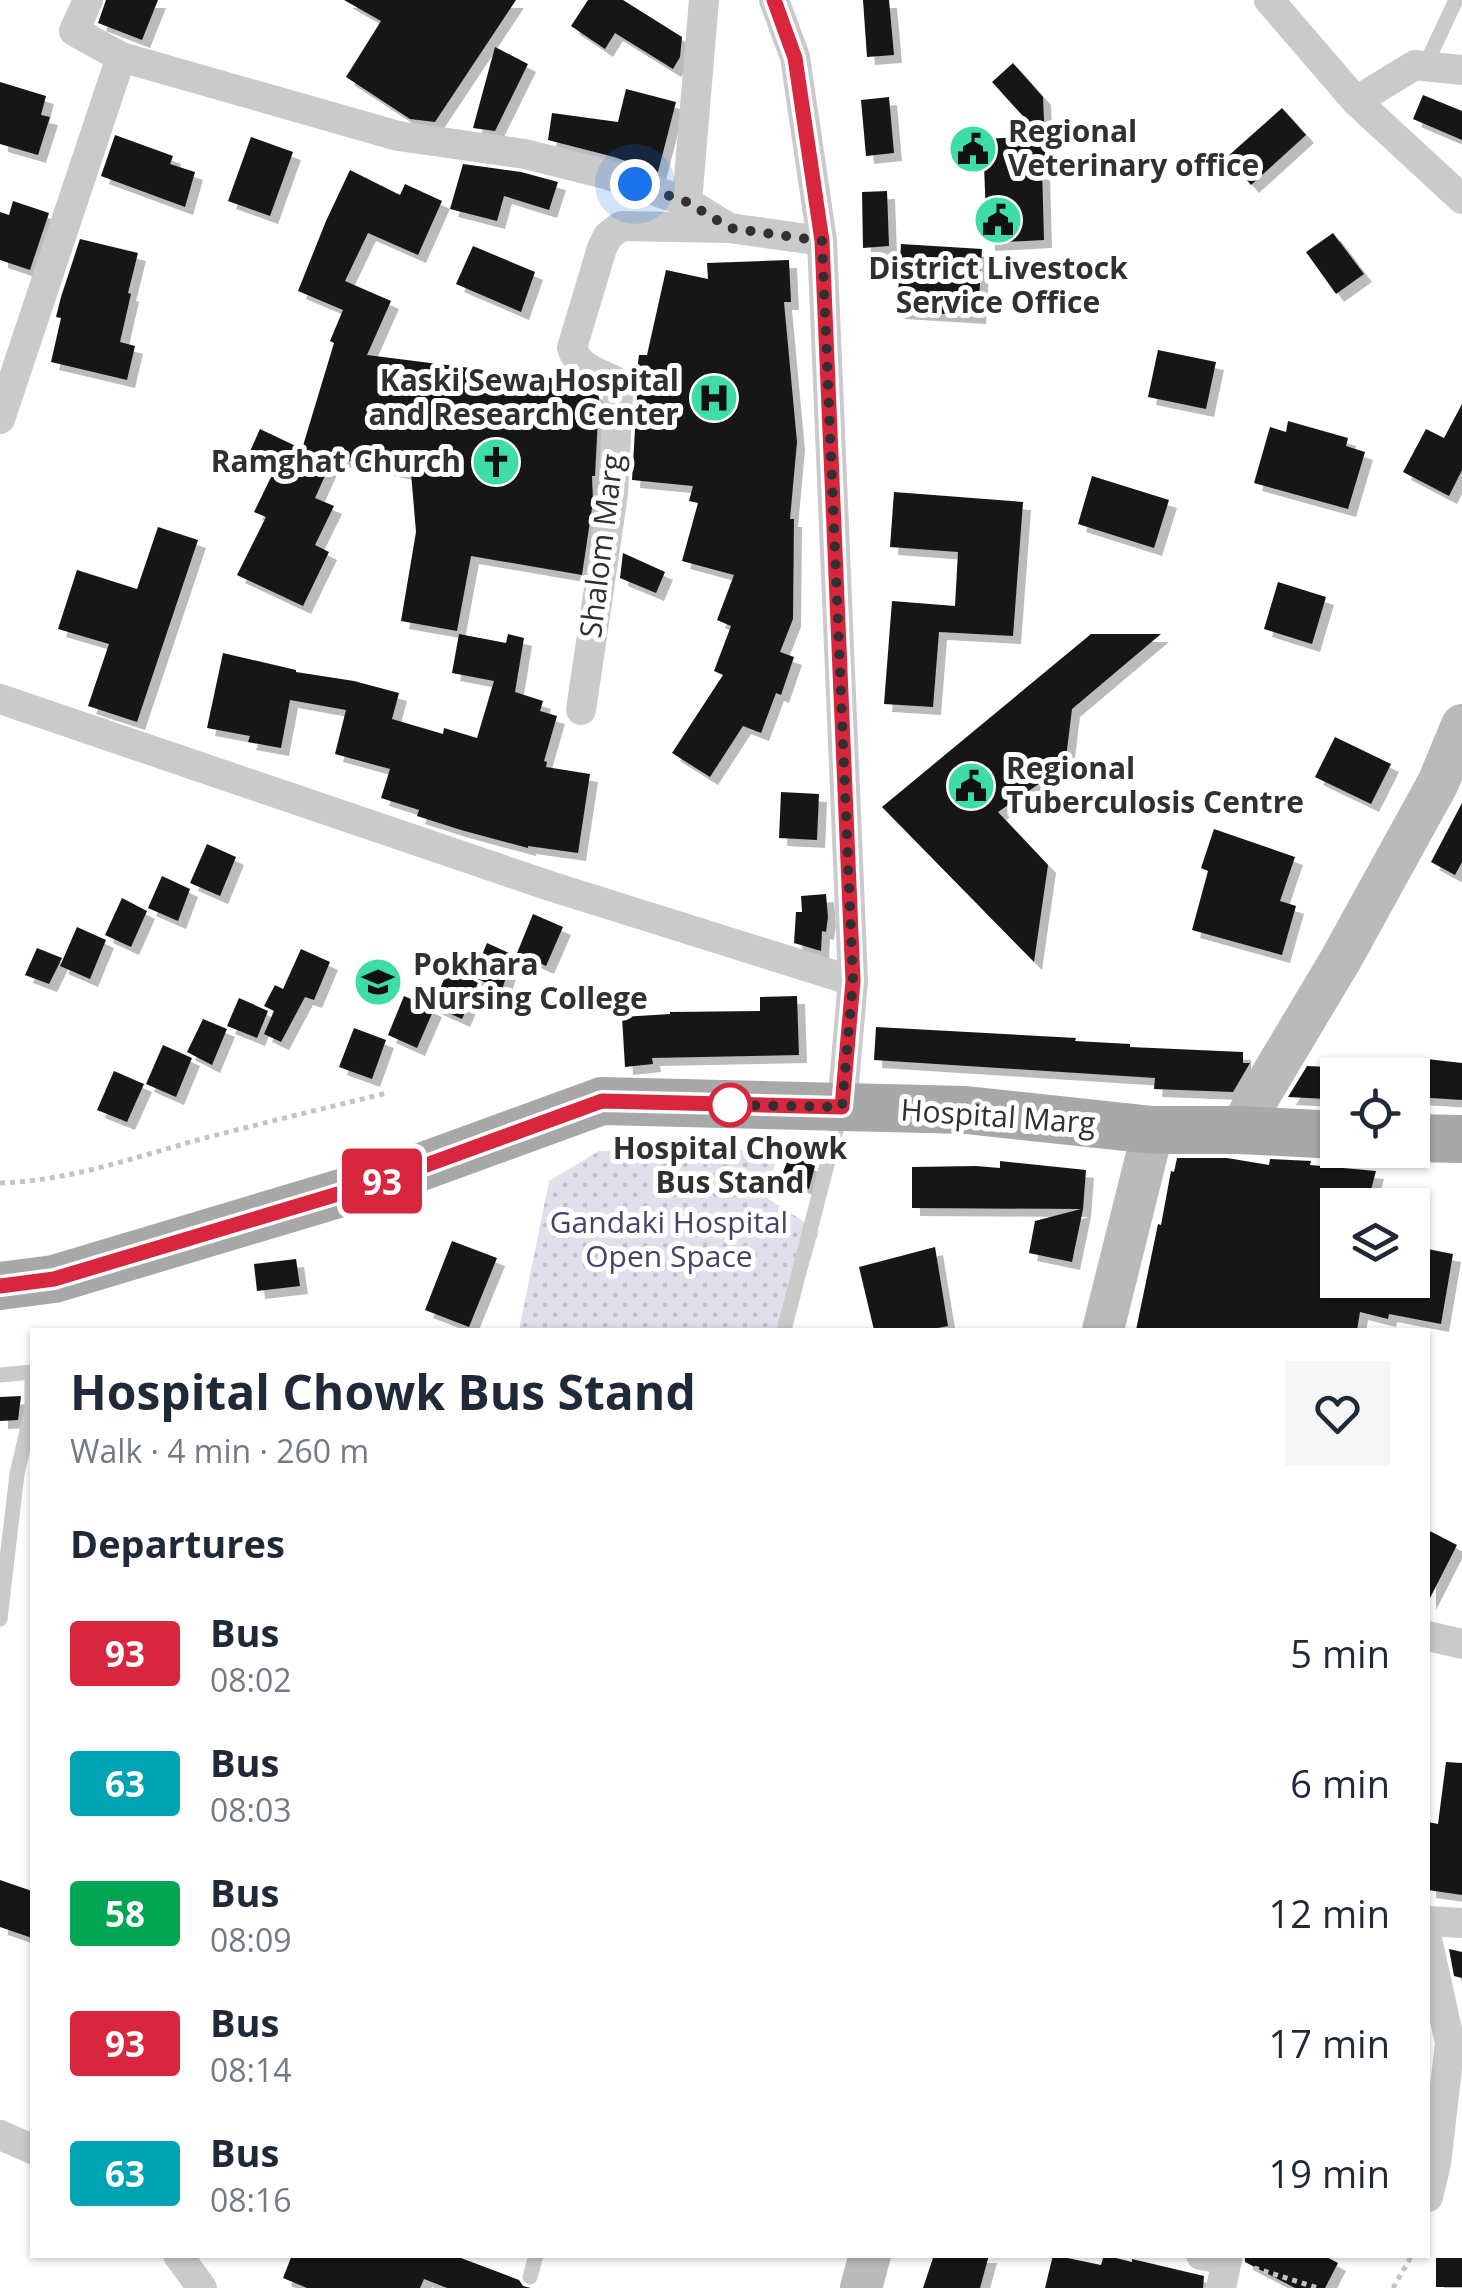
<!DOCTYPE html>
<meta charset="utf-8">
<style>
body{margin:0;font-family:"Open Sans",sans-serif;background:#f6f6f7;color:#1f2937;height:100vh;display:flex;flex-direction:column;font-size:38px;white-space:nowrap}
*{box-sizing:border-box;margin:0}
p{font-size:32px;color:#747a83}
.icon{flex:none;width:55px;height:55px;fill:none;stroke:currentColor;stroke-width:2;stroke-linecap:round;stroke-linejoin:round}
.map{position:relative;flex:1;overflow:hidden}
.sheet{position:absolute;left:30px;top:1328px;width:1400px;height:930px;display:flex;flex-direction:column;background:#fff;border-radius:0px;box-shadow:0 2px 8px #0004}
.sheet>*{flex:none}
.badge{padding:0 20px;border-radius:8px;font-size:35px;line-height:65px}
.buttons{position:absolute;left:1320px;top:1058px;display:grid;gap:20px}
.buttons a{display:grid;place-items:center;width:110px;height:110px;border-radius:0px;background:#fff;box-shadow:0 2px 8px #0004;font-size:50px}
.you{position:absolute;width:50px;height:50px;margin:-25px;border:8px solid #fff;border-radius:50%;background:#1a73e8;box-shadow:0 0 0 15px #1a73e833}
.map>.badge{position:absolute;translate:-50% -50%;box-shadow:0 0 0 5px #fff}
h2{padding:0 40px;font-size:38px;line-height:90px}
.round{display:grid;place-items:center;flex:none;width:105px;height:105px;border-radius:0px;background:#f6f6f7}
.summary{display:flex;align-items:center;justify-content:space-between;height:170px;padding:0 40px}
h1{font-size:48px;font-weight:700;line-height:75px}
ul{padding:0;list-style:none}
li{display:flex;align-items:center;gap:30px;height:130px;padding:0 40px}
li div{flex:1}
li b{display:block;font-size:38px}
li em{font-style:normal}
li .badge{min-width:110px;font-weight:700;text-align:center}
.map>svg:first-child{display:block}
</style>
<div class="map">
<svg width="1462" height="2288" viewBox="0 0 1462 2288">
<defs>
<pattern id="park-dots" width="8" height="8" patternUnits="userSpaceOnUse" patternTransform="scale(2.5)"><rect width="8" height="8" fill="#e2dfec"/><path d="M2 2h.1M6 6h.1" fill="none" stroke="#c2c0cb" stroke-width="1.8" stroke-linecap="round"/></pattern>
<filter id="shadow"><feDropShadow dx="8" dy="8" stdDeviation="0" flood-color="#0004"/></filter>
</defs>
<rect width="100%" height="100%" fill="#fff"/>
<!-- park -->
<polygon fill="url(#park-dots)" points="778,1150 767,1198 819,1231 789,1330 519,1330 549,1181 599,1151"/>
<!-- building -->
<g fill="#171717" filter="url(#shadow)">
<polygon points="106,0 158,0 142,40 98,23"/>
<polygon points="344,0 516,0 435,122 410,119 346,77 381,21"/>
<polygon points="588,0 623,0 682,37 680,57 673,69 615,33 605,49 571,26"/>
<polygon points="863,0 889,0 894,55 867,57"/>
<polygon points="495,47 528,64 495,131 473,128"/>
<polygon points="1013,63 1043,97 1046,168 1042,168 1044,240 987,243 983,139 1041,136 992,82"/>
<polygon points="0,82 46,96 41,115 50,117 38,155 0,144"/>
<polygon points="626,89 676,102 658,172 614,157 548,140 552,113 618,122"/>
<polygon points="1423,95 1462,111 1462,140 1413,119"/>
<polygon points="889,97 894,153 866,156 861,100"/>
<polygon points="1282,108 1306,135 1251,185 1227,157"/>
<polygon points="115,135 173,156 170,164 195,172 185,207 101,176"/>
<polygon points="251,137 293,152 270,216 228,201"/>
<polygon points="463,164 521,172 558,182 549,210 504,196 497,221 450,209"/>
<polygon points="350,170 400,195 405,184 442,201 418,255 368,233 345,281 391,301 367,355 575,381 598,394 599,398 595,476 592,476 593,501 582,575 471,556 457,631 401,621 416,532 411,473 333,458 315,498 334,506 315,545 329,552 303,606 237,575 266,517 254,512 274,471 247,458 260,429 302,449 334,343 330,341 343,310 298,291 326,221"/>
<polygon points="887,191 889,246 863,248 862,192"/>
<polygon points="13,201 49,213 30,270 0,260 0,212 9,215"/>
<polygon points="1333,233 1364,274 1336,294 1306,252"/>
<polygon points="80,239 138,253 128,293 131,294 120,342 135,346 127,380 51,362 61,318 56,317 61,297"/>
<polygon points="901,244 982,249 978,316 897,311"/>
<polygon points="473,246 535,272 521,312 456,284"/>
<polygon points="789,260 791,302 784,302 797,442 790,519 794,519 793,619 780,652 794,657 781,695 776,693 761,733 743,726 710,777 672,753 723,675 714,671 731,626 717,620 734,575 682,561 698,503 689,501 693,486 632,480 637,396 635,387 639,355 647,355 666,270 708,279 707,263"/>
<polygon points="1158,350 1216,362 1206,409 1148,397"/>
<polygon points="1462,404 1462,470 1449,496 1403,472 1426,429 1444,438"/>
<polygon points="1288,421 1348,438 1346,446 1365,452 1348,509 1254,483 1270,427 1286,432"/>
<polygon points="1092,476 1169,500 1154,548 1078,524"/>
<polygon points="894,492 1023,502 1013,636 939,632 933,707 884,704 892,601 955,606 958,552 890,547"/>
<polygon points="158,527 198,540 137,722 88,706 109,644 58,629 77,570 137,589"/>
<polygon points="623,553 665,572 656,593 620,578"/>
<polygon points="1278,582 1326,597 1312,644 1264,629"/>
<polygon points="459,634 506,643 508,634 524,638 515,692 543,701 540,711 557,716 544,761 547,762 546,767 590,774 578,853 528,846 528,848 461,830 417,816 419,810 381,798 390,769 335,754 346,710 290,700 281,748 248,742 250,736 207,728 223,653 296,670 296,672 354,681 399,693 392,719 443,734 444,728 477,738 494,681 452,673"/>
<polygon points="1091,634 1161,634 1072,709 1065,766 998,812 1048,865 1034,962 882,807"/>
<polygon points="1335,737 1391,764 1371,804 1315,777"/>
<polygon points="781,792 819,794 817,840 779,838"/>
<polygon points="1462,803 1462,862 1455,875 1431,862"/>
<polygon points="1214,829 1295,857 1280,901 1296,906 1282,955 1192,930 1208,871 1201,868"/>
<polygon points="207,844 236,857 220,896 190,883"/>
<polygon points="162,876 190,889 178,921 148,908"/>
<polygon points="826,894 828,917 826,932 822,931 821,951 794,943 796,912 802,912 801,896"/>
<polygon points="122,898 147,911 131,947 105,935"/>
<polygon points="533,914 563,927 546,966 517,953"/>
<polygon points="77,927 106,940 90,979 60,966"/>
<polygon points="487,943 513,955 502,990 473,977"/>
<polygon points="37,948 62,958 49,984 25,975"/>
<polygon points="301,949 330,962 314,1000 305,997 281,1042 264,1034 274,1011 264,1006 275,985 283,989"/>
<polygon points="449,967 478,983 462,1019 433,1006"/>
<polygon points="404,996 434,1009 417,1048 388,1035"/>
<polygon points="797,996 799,1055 652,1058 653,1064 625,1067 622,1017 670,1014 670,1012 760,1011 760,997"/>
<polygon points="239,998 268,1011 257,1038 227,1026"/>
<polygon points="203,1019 227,1029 212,1065 187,1052"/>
<polygon points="876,1027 1076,1038 1075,1041 1130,1044 1130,1047 1243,1052 1243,1063 1250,1063 1233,1092 1154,1089 1155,1078 874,1060"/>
<polygon points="354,1028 386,1040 372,1079 339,1067"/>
<polygon points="163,1045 192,1058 176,1097 146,1084"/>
<polygon points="1418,1058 1462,1063 1462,1100 1416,1097"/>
<polygon points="1307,1066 1329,1067 1327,1099 1288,1097"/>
<polygon points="114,1071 144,1084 127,1122 97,1110"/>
<polygon points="790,1155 815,1166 809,1189 781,1177"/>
<polygon points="1177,1158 1227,1158 1269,1165 1270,1159 1311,1161 1310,1165 1376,1171 1367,1205 1338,1205 1338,1280 1412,1280 1412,1246 1453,1254 1441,1324 1389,1314 1388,1319 1360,1312 1357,1330 1136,1330 1158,1224 1161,1225 1171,1171 1174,1172"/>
<polygon points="1000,1161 1086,1170 1083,1209 1072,1262 1029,1253 1035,1221 1081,1209 912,1208 912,1167 976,1166 1000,1168"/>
<polygon points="452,1241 497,1258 469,1327 425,1310"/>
<polygon points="935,1247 948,1326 927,1330 874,1330 859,1267"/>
<polygon points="296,1259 300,1286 257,1291 254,1264"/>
<polygon points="21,1396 18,1420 0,1421 0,1397"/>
<polygon points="1428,1530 1457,1545 1428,1602"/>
<polygon points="1446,1762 1462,1763 1462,1895 1428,1890 1428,1822 1438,1824"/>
<polygon points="0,1880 32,1891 32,1938 0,1927"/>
<polygon points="1449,1949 1462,1952 1462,1978 1454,1976"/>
<polygon points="292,2255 453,2255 519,2280 523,2286 531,2288 447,2288 424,2279 420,2288 307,2288 283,2278"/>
<polygon points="934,2255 989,2255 980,2288 923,2288"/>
<polygon points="1053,2255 1101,2265 1104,2255 1132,2262 1132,2259 1204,2276 1203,2288 1045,2288"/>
<polygon points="1245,2255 1323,2255 1338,2263 1325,2288 1295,2288 1245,2262"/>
<rect x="1436" y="2258" width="26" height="29"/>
</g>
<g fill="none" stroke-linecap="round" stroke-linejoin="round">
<!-- path -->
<g stroke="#c4c4c4" stroke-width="5" stroke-dasharray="5 5" stroke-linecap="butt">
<path d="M0 1183C67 1181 130 1159 194 1141 258 1124 322 1109 387 1093"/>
<polyline points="1254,2268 1318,2288"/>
<polyline points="1393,2288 1412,2255"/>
</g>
<!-- lane -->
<g stroke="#cacaca" stroke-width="15">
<polyline points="1425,66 1456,0"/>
<polyline points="784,1330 841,1111"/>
<polyline points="0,1375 32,1372"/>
<polyline points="0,1619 17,1474 32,1409 32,1378"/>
<polyline points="530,2277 536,2255"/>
</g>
<!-- street -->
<g stroke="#cacaca" stroke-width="30">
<polyline points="88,0 74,31 121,57 398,136 525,154 609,175 687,202 729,228 822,241"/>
<polyline points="774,0 795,57 822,241 853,981 842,1107"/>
<polyline points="1269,0 1356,101 1462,199"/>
<polyline points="1356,101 1415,65 1462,70"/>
<polyline points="687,202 704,0"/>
<polyline points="0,419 121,57"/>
<polyline points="0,699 550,886 853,981"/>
<path d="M581 710 613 494 618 395 613 380C596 372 578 367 572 348L602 248 608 236 621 226 726 228"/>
<polyline points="1428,1636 1462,1644"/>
<polyline points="1428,1921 1462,1923"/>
<polyline points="1428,1943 1450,2043 1436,2164 1428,2197"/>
<polyline points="0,2135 32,2149"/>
<polyline points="178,2255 202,2288"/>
<polyline points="1201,2255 1227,2260 1221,2288"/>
</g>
<!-- secondary -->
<g stroke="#bababa" stroke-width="42">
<polyline points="1239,1130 1341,959 1438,783 1462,725"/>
<polyline points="1103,1330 1153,1130"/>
<polyline points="861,2288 870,2255"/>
</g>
<!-- primary -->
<g stroke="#a8a8a8" stroke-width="48">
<polyline points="1412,1138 1462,1139"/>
<polyline points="0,1286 54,1279 388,1179 602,1101 966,1110 1153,1130 1239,1130 1338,1135"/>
</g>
</g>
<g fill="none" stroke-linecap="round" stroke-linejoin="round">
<!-- line casing -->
<g stroke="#fff" stroke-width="22">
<polyline id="line" points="0,1286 54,1279 388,1179 602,1101 842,1107 853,981 822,241 795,58 774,0"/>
</g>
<!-- line -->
<use href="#line" stroke="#d7263d" stroke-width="15"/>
<!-- walk -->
<polyline stroke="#303030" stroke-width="10" stroke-dasharray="0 18" points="635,184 687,202 730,228 822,241 853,981 842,1107 730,1105"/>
</g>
<!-- icons -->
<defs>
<g id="civic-disc" transform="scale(2.5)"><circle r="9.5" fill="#3edca8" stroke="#fff"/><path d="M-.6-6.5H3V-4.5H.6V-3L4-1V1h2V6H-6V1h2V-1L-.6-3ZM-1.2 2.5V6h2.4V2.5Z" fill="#111"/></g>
<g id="hospital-disc" transform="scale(2.5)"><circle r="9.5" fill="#3edca8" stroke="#fff"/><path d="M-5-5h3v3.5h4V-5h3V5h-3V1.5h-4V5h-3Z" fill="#111"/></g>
<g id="church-disc" transform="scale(2.5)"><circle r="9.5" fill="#3edca8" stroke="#fff"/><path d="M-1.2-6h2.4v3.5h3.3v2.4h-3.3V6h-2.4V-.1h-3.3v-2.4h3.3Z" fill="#111"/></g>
<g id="university-disc" transform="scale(2.5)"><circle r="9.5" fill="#3edca8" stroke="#fff"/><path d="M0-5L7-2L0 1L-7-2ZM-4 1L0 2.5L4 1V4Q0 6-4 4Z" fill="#111"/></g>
</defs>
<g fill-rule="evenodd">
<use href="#civic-disc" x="973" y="149"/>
<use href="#civic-disc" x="998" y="220"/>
<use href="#hospital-disc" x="714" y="398"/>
<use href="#church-disc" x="496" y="462"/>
<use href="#civic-disc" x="971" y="786"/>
<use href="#university-disc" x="378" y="982"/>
</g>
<!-- markers -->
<circle fill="#fff" stroke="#d7263d" stroke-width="5" cx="730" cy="1105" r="20"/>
<g text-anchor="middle" stroke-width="10" stroke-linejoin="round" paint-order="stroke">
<!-- poi labels -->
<g font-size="30" font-weight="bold" fill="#303030" stroke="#fff" text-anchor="start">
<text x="1008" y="142">Regional<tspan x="1008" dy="34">Veterinary office</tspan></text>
<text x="998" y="279" text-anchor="middle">District Livestock<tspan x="998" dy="34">Service Office</tspan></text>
<text x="679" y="391" text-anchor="end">Kaski Sewa Hospital<tspan x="679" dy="34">and Research Center</tspan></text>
<text x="461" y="472" text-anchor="end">Ramghat Church</text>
<text x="1006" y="779">Regional<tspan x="1006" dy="34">Tuberculosis Centre</tspan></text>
<text x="413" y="975">Pokhara<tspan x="413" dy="34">Nursing College</tspan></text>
</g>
<!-- street labels -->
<g font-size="30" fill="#303030" stroke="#fff">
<text transform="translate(602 546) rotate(-83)" y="10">Shalom Marg</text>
<text transform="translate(998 1117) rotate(4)" y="10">Hospital Marg</text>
</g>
<!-- stop labels -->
<g font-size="30" font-weight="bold" fill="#303030" stroke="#fff">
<text x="730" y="1159">Hospital Chowk<tspan x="730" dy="34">Bus Stand</tspan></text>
</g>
<!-- park labels -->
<g font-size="30" fill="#4b406a" stroke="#fff">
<text x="669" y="1233">Gandaki Hospital<tspan x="669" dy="34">Open Space</tspan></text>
</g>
</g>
</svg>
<div class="buttons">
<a><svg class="icon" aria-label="locate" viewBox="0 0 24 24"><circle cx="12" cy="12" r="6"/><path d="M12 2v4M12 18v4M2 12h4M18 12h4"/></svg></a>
<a><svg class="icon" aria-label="layers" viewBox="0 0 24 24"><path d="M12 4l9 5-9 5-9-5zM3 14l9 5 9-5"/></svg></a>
</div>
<div class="you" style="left:635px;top:184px"></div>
<b class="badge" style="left:382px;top:1181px;background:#d7263d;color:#fff">93</b>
<section class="sheet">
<div class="summary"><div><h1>Hospital Chowk Bus Stand</h1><p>Walk · 4 min · 260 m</p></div><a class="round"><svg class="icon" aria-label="heart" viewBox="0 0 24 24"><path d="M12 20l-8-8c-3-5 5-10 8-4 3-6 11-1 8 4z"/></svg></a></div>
<h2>Departures</h2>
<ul>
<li><span class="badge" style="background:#d7263d;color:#fff">93</span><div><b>Bus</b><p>08:02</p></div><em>5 min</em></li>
<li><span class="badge" style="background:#00a3b4;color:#fff">63</span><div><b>Bus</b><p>08:03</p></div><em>6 min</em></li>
<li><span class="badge" style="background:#00a651;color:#fff">58</span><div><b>Bus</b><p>08:09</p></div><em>12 min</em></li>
<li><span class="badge" style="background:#d7263d;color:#fff">93</span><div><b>Bus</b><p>08:14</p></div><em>17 min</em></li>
<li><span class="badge" style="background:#00a3b4;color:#fff">63</span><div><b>Bus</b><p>08:16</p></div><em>19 min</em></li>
</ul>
</section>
</div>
